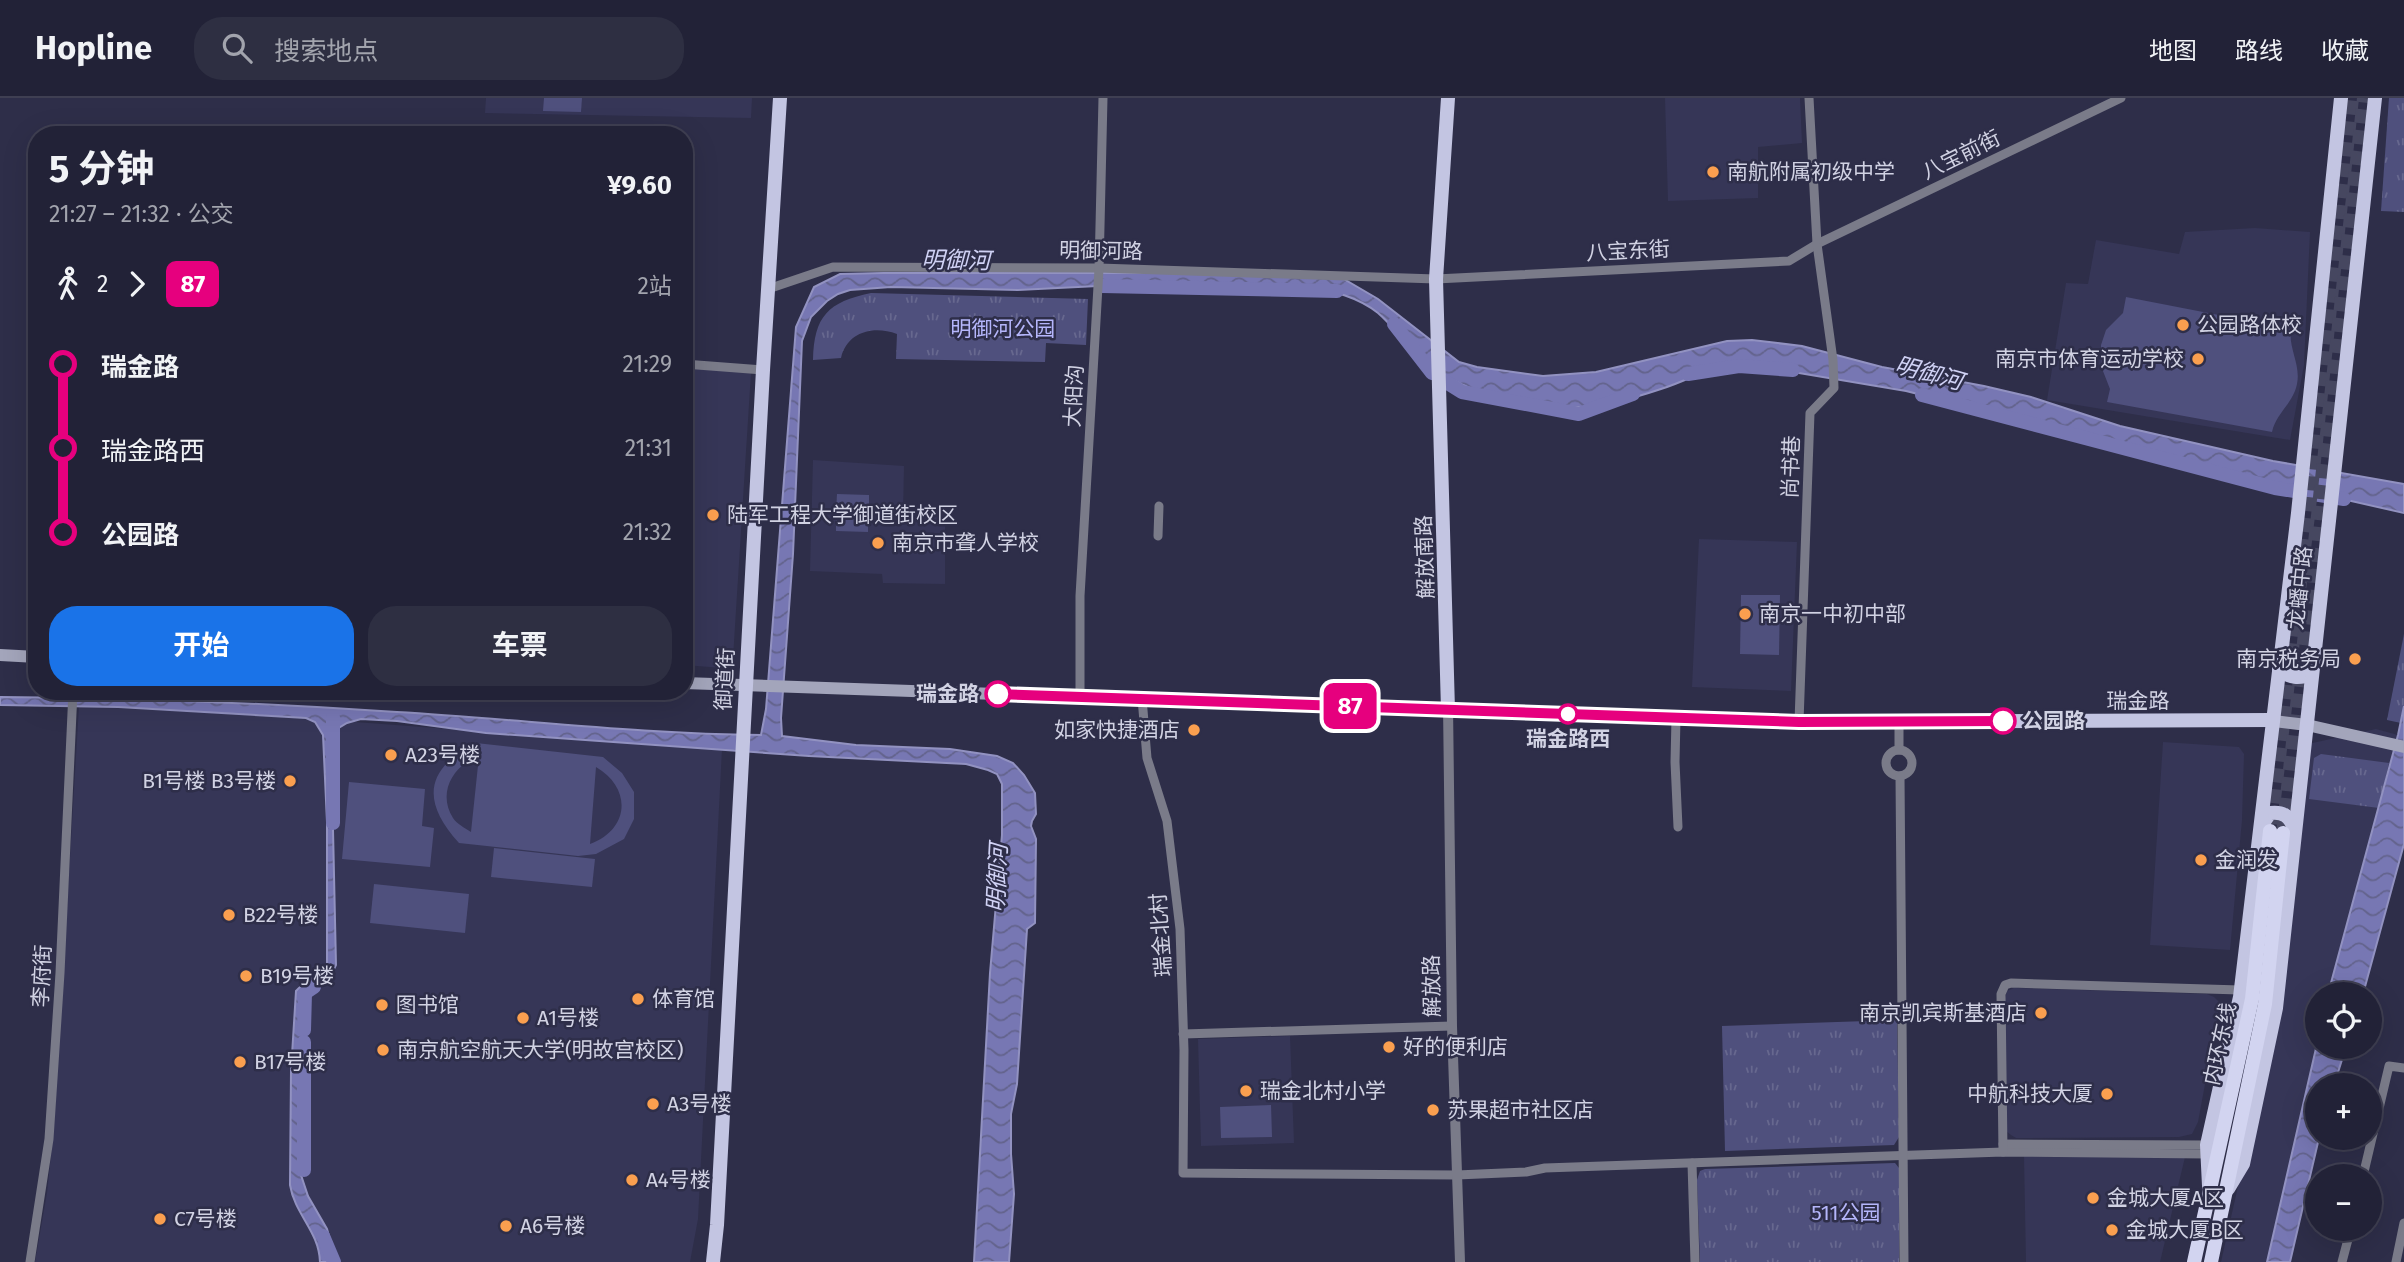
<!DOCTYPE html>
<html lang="zh">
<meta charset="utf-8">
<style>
body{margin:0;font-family:"Fira Sans","Noto Sans SC",sans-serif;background:#2e2f42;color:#f1f3f6;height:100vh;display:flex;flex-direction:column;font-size:26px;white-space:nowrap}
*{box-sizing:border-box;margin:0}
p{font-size:23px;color:#a2a4ad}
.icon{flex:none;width:38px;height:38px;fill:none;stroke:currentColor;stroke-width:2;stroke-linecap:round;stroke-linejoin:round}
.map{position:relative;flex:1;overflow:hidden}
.drawer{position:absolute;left:28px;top:28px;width:665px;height:574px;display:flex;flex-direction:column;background:#222237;border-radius:28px;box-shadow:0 7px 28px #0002,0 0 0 2px #3f3f52}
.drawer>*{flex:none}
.badge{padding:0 14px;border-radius:10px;font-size:24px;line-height:46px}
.tools{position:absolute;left:2305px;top:884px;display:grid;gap:14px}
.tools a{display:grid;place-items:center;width:77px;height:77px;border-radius:50%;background:#222237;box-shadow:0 7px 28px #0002,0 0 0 2px #3f3f52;font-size:35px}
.map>.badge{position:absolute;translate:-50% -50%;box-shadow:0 0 0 4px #fff}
.legs{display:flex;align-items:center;gap:10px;height:77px;padding:0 21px;font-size:23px}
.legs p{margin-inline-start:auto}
.head{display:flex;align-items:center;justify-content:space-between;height:119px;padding:0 21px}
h1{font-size:38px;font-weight:700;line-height:52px}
.primary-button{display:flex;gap:14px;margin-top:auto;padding:14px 21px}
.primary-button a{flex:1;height:80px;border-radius:28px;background:#1a73e8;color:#fff;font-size:28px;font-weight:700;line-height:80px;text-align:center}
.primary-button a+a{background:#2e2f42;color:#f1f3f6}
ul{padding:0 21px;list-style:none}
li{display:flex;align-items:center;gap:24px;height:84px;font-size:26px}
li i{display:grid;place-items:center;width:10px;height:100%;margin:0 9px;background:currentColor}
li i::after{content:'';width:18px;height:18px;margin:-9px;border:5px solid;border-radius:50%;background:#222237}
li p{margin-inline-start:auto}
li:first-child i{background:linear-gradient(#0000 50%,currentColor 0)}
li:last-child i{background:linear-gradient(currentColor 50%,#0000 0)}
header{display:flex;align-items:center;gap:42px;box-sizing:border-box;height:98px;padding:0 35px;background:#222237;border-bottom:2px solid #3f3f52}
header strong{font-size:33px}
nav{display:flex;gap:38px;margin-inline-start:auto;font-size:24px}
.search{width:490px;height:63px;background:#2e2f42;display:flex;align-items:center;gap:18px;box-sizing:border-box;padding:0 24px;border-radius:28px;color:#a2a4ad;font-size:26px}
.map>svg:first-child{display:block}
</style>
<header>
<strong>Hopline</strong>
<div class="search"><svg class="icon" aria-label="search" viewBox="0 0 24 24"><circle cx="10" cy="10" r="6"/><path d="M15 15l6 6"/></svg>搜索地点</div>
<nav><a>地图</a><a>路线</a><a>收藏</a></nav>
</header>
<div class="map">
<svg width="2404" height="1164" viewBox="0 0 2404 1164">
<defs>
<pattern id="grass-tufts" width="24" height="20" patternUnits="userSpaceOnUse" patternTransform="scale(1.75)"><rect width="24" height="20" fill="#4f507d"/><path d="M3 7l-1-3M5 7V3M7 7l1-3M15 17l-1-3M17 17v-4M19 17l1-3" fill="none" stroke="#67688f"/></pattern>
<pattern id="water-waves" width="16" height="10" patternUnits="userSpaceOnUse" patternTransform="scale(1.75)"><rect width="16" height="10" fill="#7777b3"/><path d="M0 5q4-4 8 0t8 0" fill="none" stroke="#63638c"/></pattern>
</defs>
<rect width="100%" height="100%" fill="#2e2e49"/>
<!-- built -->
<g fill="#363657">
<polygon points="486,0 752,0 751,20 485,15"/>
<polygon points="1665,0 1800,0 1802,45 1758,49 1758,100 1668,103"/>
<polygon points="2255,130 2310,134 2304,267 2290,342 2047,302 2066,185 2088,186 2096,142 2179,156 2185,134"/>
<polygon points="684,269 751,274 733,560 723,570 684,567"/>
<polygon points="813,362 904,368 903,417 945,417 945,486 883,485 882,476 810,473"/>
<polygon points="1699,441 1797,444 1791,593 1692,589"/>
<polygon points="79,608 301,620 722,651 698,1121 690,1164 35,1164 47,1095 54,1029"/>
<polygon points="2376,631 2398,637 2328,896 2317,896 2317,946 2267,1164 2221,1164 2243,1066 2308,646"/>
<polygon points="2163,644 2239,649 2244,656 2242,722 2230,852 2150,847"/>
<polygon points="2014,890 2207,896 2214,899 2220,905 2198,1024 2192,1036 2179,1039 2016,1040 2011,1037 2006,1033 2005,900 2007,893"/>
<polygon points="1290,938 1294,1045 1201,1048 1198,941"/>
<polygon points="2024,1058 2185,1059 2160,1164 2026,1164"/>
</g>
<!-- grass -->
<g fill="url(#grass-tufts)">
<polygon points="2389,0 2404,0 2404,114 2381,113"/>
<path d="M871 195 1088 201 1086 247 1046 245 1045 264 896 261 897 236C873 227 847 234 841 260L813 262C814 218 828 204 871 195Z"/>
<polygon points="2404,536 2404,608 2401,625 2387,622"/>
<polygon points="2321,656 2389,665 2379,710 2309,701 2314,660"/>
<polygon points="1897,922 1899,1039 1894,1047 1725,1053 1722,928"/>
<polygon points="1895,1065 1899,1070 1899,1164 1700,1164 1697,1082 1700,1073 1705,1071"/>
</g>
<!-- pitch -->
<g fill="#4f507d" fill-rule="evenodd">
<polygon points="544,0 582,0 581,14 543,13"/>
<path d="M2126 199 2291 231C2288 250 2301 266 2297 286 2293 306 2276 315 2272 334L2107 304 2110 291 2101 268V247L2106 232 2123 215Z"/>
<polygon points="837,396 869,397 869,414 836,414"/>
<polygon points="836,415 868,416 868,434 836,433"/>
<polygon points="1741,497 1780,497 1779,557 1740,556"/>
<path d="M476 645 603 659 622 675 634 694V721L624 741 596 756 578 758 459 745C421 703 425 671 476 645ZM479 658 471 734C465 730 457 726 453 720 437 695 453 667 479 658ZM596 669C632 690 630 731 590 746Z"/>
<polygon points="349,684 425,691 422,728 434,730 430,769 342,761"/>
<polygon points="494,750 595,761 592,789 491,779"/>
<polygon points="374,786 469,796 465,835 370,825"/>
<polygon points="1271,1007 1272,1039 1221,1040 1220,1009"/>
</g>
<!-- water -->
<g fill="url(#water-waves)" stroke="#9292c1" stroke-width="2">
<path d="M883 175H1206L1342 180 1378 201 1459 264 1477 269 1543 278 1596 274 1727 243 1752 242 1802 248 1882 269 1984 288 2031 299 2120 328 2273 363 2404 386V415L2272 385 1906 293 1752 267C1709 265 1699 279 1661 291 1637 299 1608 308 1583 309 1553 310 1506 302 1478 293 1457 286 1429 270 1414 254 1402 241 1392 227 1378 215 1358 199 1333 193 1309 189L1098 188 1018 192 891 189 850 192 838 196 827 203 811 219 802 243 793 456 781 620 782 638 856 647 950 651 997 658 1013 665 1024 677 1035 695 1036 716 1032 723 1031 728 1036 741 1035 825 1027 831 1017 986 1011 1016V1056L1014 1096 1009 1164H974L990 875 1002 737V686L997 676 988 672 966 666 809 658 486 635 397 623 361 621 347 625 337 631 331 641 336 867C330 884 313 888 304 903L299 1045 301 1077 308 1098 327 1131 330 1142 331 1164H320C319 1133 295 1117 290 1087L291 973 296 893C305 883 318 878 327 867V724L323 637 315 624 306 620 118 609 0 607V599C132 600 265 605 397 614 518 621 639 636 761 637L766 611 796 229 814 189 840 176Z"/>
<polygon points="2404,608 2404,746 2363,896 2328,896 2398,637"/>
<polygon points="2317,946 2317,948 2346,949 2334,987 2317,987 2317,1040 2319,1040 2290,1164 2267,1164"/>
</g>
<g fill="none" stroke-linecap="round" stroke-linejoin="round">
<!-- river -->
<g stroke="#7777b3" stroke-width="14">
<polyline points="1102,188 1337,193"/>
<polyline points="1394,226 1432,275"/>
<polyline points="1688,276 1739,268 1793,272"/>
<polyline points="1446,284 1462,294 1579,316 1633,296"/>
<polyline points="1922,297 2275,390 2344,401"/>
<polyline points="333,619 333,725"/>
<polyline points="304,932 305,895 314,889"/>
<polyline points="304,1072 304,944"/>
<polyline points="323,1138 334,1164"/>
</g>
<!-- trunk-tunnel -->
<g stroke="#464760" stroke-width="14" stroke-dasharray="14 7" stroke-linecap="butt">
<polyline points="2271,726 2310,401 2352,0"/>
<polyline points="2283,735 2364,0"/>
</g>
<!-- minor -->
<g stroke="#7a7b89" stroke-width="9">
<polyline points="768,191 833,169 1099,170 1436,181 1789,163 1817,146 2121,0"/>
<polyline points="684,266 763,272"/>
<polyline points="1158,438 1159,408"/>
<polyline points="1080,598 1080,498 1099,171 1103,0"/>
<polyline points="1142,600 1147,660 1167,723 1180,831 1184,952 1183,1075 1457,1077 1526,1074 1545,1070 2003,1054 2206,1056"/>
<polyline points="1676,620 1675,664 1678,729"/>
<polyline points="1899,623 1899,652"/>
<polyline points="1799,624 1810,315 1834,290 1833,262 1817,146 1809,0"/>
<circle cx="1899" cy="665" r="13"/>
<polyline points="1900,678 1904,1164"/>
<polyline points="1183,936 1452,928"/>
<polyline points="2003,1046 2207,1047"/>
<polyline points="2003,1054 2001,896 2005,887 2011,885 2240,892"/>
<polyline points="1692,1065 1695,1164"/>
<polyline points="2363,1078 2389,968 2404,970"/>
<polyline points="30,1164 49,1041 60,875 73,593"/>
<polyline points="2342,1164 2351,1130"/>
<polyline points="2396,1164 2404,1125"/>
</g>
<!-- tertiary -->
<polyline stroke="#7a7b89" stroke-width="10" points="1448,607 1452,928 1460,1164"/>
<!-- secondary -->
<g stroke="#a3a5bb" stroke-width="12">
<polyline points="0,557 37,559"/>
<polyline points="684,585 1457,612"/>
<polyline points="2266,622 2307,627 2404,649"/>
</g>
<!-- primary -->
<g stroke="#c3c5e2" stroke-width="14">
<polyline points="1448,0 1436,181 1448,612 1799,624 2272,622"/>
<path d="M2279 572C2290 580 2299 581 2312 576"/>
<path d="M2261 728 2270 715C2284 713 2290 719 2295 732"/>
<polyline points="2209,1088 2207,1047 2240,899 2298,415 2341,0"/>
<polyline points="2228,1091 2243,1066 2276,910 2375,0"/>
<polyline points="713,1164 717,1127 763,272 780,0"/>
</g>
<!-- trunk -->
<g stroke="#d2d4f0" stroke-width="14">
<polyline points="2194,1164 2252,901 2270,733"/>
<polyline points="2211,1164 2265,906 2283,735"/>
</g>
</g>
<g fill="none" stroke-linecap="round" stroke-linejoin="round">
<!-- line-1 casing -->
<g stroke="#fff" stroke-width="16">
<polyline id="line-1" points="998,596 1799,624 2003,623"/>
</g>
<!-- line-1 -->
<use href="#line-1" stroke="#e6007e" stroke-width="10"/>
</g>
<!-- markers -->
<g fill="#fa9f4f" stroke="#2e2e49" stroke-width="2.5">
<circle cx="1713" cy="74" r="7"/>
<circle cx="2183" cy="227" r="7"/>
<circle cx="2198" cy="261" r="7"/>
<circle cx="713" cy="417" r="7"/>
<circle cx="878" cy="445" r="7"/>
<circle cx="1745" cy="516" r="7"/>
<circle cx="2355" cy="561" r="7"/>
<circle cx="1194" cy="632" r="7"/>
<circle cx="391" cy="657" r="7"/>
<circle cx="290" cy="683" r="7"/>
<circle cx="2201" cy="762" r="7"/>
<circle cx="229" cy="817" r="7"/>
<circle cx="246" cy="878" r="7"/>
<circle cx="638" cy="901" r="7"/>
<circle cx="382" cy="907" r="7"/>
<circle cx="2041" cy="915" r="7"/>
<circle cx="523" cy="920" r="7"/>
<circle cx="1389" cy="949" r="7"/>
<circle cx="383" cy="952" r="7"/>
<circle cx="240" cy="964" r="7"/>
<circle cx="1246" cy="993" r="7"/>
<circle cx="2107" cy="996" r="7"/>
<circle cx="653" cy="1006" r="7"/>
<circle cx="1433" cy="1012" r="7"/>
<circle cx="632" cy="1082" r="7"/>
<circle cx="2093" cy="1100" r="7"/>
<circle cx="160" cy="1121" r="7"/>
<circle cx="506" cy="1128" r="7"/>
<circle cx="2112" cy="1132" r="7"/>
</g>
<g fill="#fff" stroke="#e6007e" stroke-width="3.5">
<circle cx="998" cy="596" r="12"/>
<circle cx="1568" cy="616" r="9"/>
<circle cx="2003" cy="623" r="12"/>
</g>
<g text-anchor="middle" stroke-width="5" stroke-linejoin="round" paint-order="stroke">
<!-- street labels -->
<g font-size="21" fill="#d1d2e3" stroke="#2e2e49">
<text transform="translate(1961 57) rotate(-26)" y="7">八宝前街</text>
<text transform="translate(1101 153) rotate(1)" y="7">明御河路</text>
<text transform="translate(1628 153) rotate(-3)" y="7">八宝东街</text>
<text transform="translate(1074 298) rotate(-87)" y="7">大阳沟</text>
<text transform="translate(1791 369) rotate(-88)" y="7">尚书巷</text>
<text transform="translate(1425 459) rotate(-92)" y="7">解放南路</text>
<text transform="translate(2300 490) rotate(-84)" y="7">龙蟠中路</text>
<text transform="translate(725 581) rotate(-87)" y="7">御道街</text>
<text x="2138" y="610">瑞金路</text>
<text transform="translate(1161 837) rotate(-94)" y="7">瑞金北村</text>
<text transform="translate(42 878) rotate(-87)" y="7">李府街</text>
<text transform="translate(1432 888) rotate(-91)" y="7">解放路</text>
<text transform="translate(2220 946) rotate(-78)" y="7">内环东线</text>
</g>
<!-- poi labels -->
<g font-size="21" fill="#d1d2e3" stroke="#2e2e49" text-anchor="start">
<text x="1727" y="81">南航附属初级中学</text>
<text x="2197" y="234">公园路体校</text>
<text x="2184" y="268" text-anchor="end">南京市体育运动学校</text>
<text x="727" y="424">陆军工程大学御道街校区</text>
<text x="892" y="452">南京市聋人学校</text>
<text x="1759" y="523">南京一中初中部</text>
<text x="2341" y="568" text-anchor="end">南京税务局</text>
<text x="1180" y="639" text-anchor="end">如家快捷酒店</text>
<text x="405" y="664">A23号楼</text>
<text x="276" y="690" text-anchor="end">B1号楼 B3号楼</text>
<text x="2215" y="769">金润发</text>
<text x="243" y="824">B22号楼</text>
<text x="260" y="885">B19号楼</text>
<text x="652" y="908">体育馆</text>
<text x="396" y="914">图书馆</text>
<text x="2027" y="922" text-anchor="end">南京凯宾斯基酒店</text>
<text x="537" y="927">A1号楼</text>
<text x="1403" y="956">好的便利店</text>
<text x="397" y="959">南京航空航天大学(明故宫校区)</text>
<text x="254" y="971">B17号楼</text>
<text x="1260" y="1000">瑞金北村小学</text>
<text x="2093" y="1003" text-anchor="end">中航科技大厦</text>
<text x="667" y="1013">A3号楼</text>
<text x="1447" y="1019">苏果超市社区店</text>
<text x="646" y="1089">A4号楼</text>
<text x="2107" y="1107">金城大厦A区</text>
<text x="174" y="1128">C7号楼</text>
<text x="520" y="1135">A6号楼</text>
<text x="2126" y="1139">金城大厦B区</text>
</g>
<!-- park labels -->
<g font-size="21" fill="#b5b6fb" stroke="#2e2e49">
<text x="1003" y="238">明御河公园</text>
<text x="1846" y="1122">511公园</text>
</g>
<!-- stop labels -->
<g font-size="21" font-weight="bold" fill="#d1d2e3" stroke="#2e2e49" text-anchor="end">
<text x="979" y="603">瑞金路</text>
<text x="2022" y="630" text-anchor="start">公园路</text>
<text x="1568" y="648" text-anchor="middle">瑞金路西</text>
</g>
<!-- water labels -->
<g font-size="23" font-style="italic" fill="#d0d2f5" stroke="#2e2e49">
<text transform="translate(956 162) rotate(1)" y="8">明御河</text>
<text transform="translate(1929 275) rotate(15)" y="8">明御河</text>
<text transform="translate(997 780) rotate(-87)" y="8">明御河</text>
</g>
</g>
</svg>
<div class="tools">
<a><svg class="icon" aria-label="locate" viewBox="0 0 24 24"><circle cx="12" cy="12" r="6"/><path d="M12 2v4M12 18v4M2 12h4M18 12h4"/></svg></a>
<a>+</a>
<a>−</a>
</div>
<b class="badge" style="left:1350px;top:608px;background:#e6007e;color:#fff">87</b>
<section class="drawer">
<div class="head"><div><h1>5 分钟</h1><p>21:27 – 21:32 · 公交</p></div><b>¥9.60</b></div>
<div class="legs"><svg class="icon" aria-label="walk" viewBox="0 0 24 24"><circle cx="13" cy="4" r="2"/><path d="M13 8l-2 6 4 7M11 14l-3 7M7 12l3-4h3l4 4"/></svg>2<svg class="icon" aria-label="forward" viewBox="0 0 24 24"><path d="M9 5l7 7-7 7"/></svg><b class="badge" style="background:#e6007e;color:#fff">87</b><p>2站</p></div>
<ul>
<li><i style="color:#e6007e"></i><b>瑞金路</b><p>21:29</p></li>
<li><i style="color:#e6007e"></i><span>瑞金路西</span><p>21:31</p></li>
<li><i style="color:#e6007e"></i><b>公园路</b><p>21:32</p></li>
</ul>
<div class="primary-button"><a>开始</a><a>车票</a></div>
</section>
</div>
